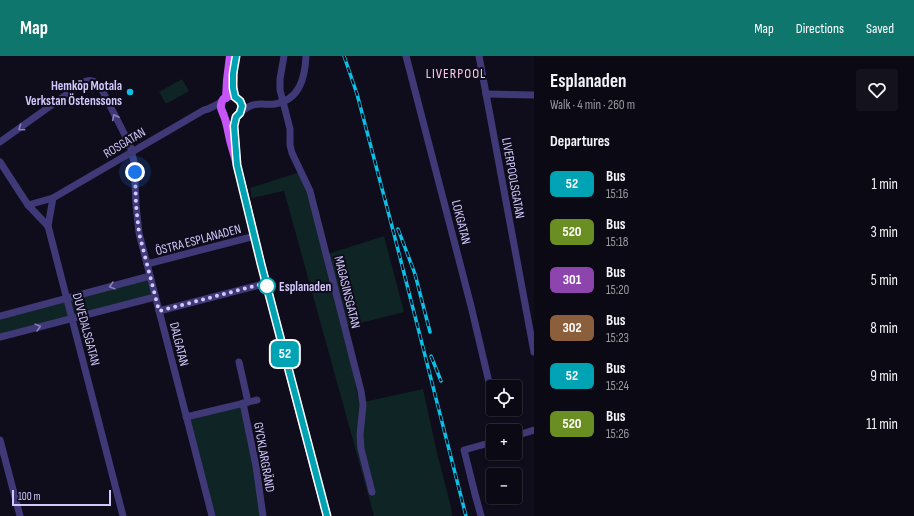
<!DOCTYPE html>
<meta charset="utf-8">
<style>
body{margin:0;font-family:"Sofia Sans Condensed",sans-serif;background:#14121d;color:#f1f3f6;height:100vh;display:flex;flex-direction:column;font-size:15px;white-space:nowrap}
*{box-sizing:border-box;margin:0}
p{font-size:13px;color:#9a9aa0}
.icon{flex:none;width:22px;height:22px;fill:none;stroke:currentColor;stroke-width:2;stroke-linecap:round;stroke-linejoin:round}
.map{position:relative;flex:1;overflow:hidden}
.details{display:flex;flex-direction:column;background:#0b0914;width:380px}
.details>*{flex:none}
.badge{padding:0 8px;border-radius:6px;font-size:14px;line-height:26px}
.controls{position:absolute;left:486px;top:324px;display:grid;gap:8px}
.controls a{display:grid;place-items:center;width:36px;height:36px;border-radius:4px;background:#0b0914;box-shadow:0 1px 3px #0004,0 0 0 1px #2b2a34;font-size:20px}
.scale{position:absolute;left:12px;bottom:10px;width:99px;box-sizing:border-box;padding-left:4px;border:2px solid #d2c8fc;border-top:0;font-size:11px;line-height:14px;white-space:nowrap;color:#d2c8fc;-webkit-text-stroke:3px #0f0c1b;paint-order:stroke}
.you{position:absolute;width:20px;height:20px;margin:-10px;border:3px solid #fff;border-radius:50%;background:#1a73e8;box-shadow:0 0 0 6px #1a73e833}
.map>.badge{position:absolute;translate:-50% -50%;box-shadow:0 0 0 2px #fff}
h2{padding:0 16px;font-size:15px;line-height:36px}
.round{display:grid;place-items:center;flex:none;width:42px;height:42px;border-radius:4px;background:#14121d}
.summary{display:flex;align-items:center;justify-content:space-between;height:68px;padding:0 16px}
h1{font-size:19px;font-weight:700;line-height:30px}
ul{padding:0;list-style:none}
li{display:flex;align-items:center;gap:12px;height:48px;padding:0 16px}
li div{flex:1}
li b{display:block;font-size:15px}
li em{font-style:normal}
li .badge{min-width:44px;font-weight:700;text-align:center}
header{display:flex;align-items:center;gap:24px;box-sizing:border-box;height:56px;padding:0 20px;background:#0f766e;color:#fff}
header strong{font-size:19px}
nav{display:flex;gap:22px;margin-inline-start:auto;font-size:14px}
main{display:flex;flex:1;min-height:0}
.map>svg:first-child{display:block}
</style>
<header>
<strong>Map</strong>
<nav><a>Map</a><a>Directions</a><a>Saved</a></nav>
</header>
<main>
<div class="map">
<svg width="534" height="460" viewBox="0 0 534 460">
<rect width="100%" height="100%" fill="#0f0c1b"/>
<!-- green -->
<g fill="#0f2424">
<polygon points="182,23 189,35 166,48 159,36"/>
<polygon points="300,116 310,131 325,199 384,180 404,256 345,271 359,347 423,333 437,397 451,451 452,460 374,460 284,135 252,142 250,132"/>
<polygon points="148,218 154,239 0,280 0,258"/>
<polygon points="242,345 263,460 210,460 184,358"/>
</g>
<g fill="none" stroke-linecap="round" stroke-linejoin="round">
<!-- minor -->
<g stroke="#403978" stroke-width="7">
<polyline points="284,0 280,23 280,34 288,65 290,73 290,89 292,97 310,135 361,335 363,349 360,379 361,393 372,436"/>
<polyline points="406,0 471,250 492,339"/>
<polyline points="479,0 534,296"/>
<polyline points="486,38 534,39"/>
<path d="M242 55C245 53 249 50 253 49 260 47 268 49 275 48 300 44 305 21 306 0"/>
<path d="M0 86 84 26C90 23 95 25 100 30L130 89 134 106 136 149 139 177 212 460"/>
<polyline points="0,106 28,149 48,170 123,460"/>
<polyline points="28,149 53,142 204,54 208,53 222,46"/>
<polyline points="48,170 53,142"/>
<polyline points="147,208 255,180"/>
<polyline points="159,255 267,227"/>
<polyline points="0,260 150,220"/>
<polyline points="0,281 155,241"/>
<polyline points="239,306 248,346"/>
<polyline points="243,347 256,410 263,460"/>
<polyline points="186,361 257,344"/>
<polyline points="515,380 534,374"/>
<polyline points="0,384 20,460"/>
<polyline points="481,460 475,438 464,394 493,386"/>
</g>
<!-- major -->
<g stroke="#c655f7" stroke-width="8">
<polyline points="234,12 233,29 235,41"/>
<polyline points="226,42 227,24 230,0"/>
<path d="M237 109 234 70 236 61 240 57 242 50C239 38 223 36 221 49 220 53 223 56 224 60 227 67 228 76 230 84 232 92 235 101 237 110 246 142 253 175 261 207 283 292 304 376 327 460"/>
</g>
<!-- rail casing -->
<g stroke="#0bc0e6" stroke-width="3.5">
<g id="rail">
<polyline points="344,0 357,38 394,178 466,460"/>
<polyline points="398,173 415,218 430,276"/>
<polyline points="431,300 441,325"/>
</g>
</g>
<!-- rail -->
<use href="#rail" stroke="#0f0c1b" stroke-width="2" stroke-dasharray="6" stroke-linecap="butt"/>
</g>
<!-- one-way arrows -->
<defs><path id="oneway-chevron" d="M-2-3.5L2.5 0L-2 3.5" fill="none" stroke-width="1.6" stroke-linecap="round" stroke-linejoin="round"/></defs>
<g stroke="#8980ba">
<use href="#oneway-chevron" transform="translate(115 61) rotate(-117)"/>
<use href="#oneway-chevron" transform="translate(21 72) rotate(145)"/>
<use href="#oneway-chevron" transform="translate(112 230) rotate(165)"/>
<use href="#oneway-chevron" transform="translate(38 271) rotate(-15)"/>
</g>
<g fill="none" stroke-linecap="round" stroke-linejoin="round">
<!-- line casing -->
<g stroke="#fff" stroke-width="9">
<polyline id="line" points="236,0 233,18 233,32 235,41 240,45 242,50 240,57 236,61 234,70 237,109 261,208 327,460"/>
</g>
<!-- line -->
<use href="#line" stroke="#00a3b4" stroke-width="6"/>
<!-- walk -->
<polyline stroke="#d2c8fc" stroke-width="4" stroke-dasharray="0 7.2" points="135,116 136,149 139,177 159,255 266,227 267,230"/>
</g>
<!-- markers -->
<circle fill="#0bc0e6" stroke="#0f0c1b" stroke-width="1.5" cx="130" cy="36" r="4"/>
<circle fill="#fff" stroke="#00a3b4" stroke-width="2" cx="267" cy="230" r="8"/>
<g text-anchor="middle" stroke-width="4" stroke-linejoin="round" paint-order="stroke">
<!-- poi labels -->
<g font-size="13" font-weight="bold" fill="#d2c8fc" stroke="#0f0c1b" text-anchor="end">
<text x="122" y="34">Hemköp Motala<tspan x="122" dy="15">Verkstan Östenssons</tspan></text>
</g>
<!-- street labels -->
<g font-size="13" fill="#d2c8fc" stroke="#0f0c1b">
<text transform="translate(124 86) rotate(-31)" y="5">ROSGATAN</text>
<text transform="translate(514 122) rotate(80)" y="5">LIVERPOOLSGATAN</text>
<text transform="translate(462 166) rotate(76)" y="5">LOKGATAN</text>
<text transform="translate(198 183) rotate(-15)" y="5">ÖSTRA ESPLANADEN</text>
<text transform="translate(348 236) rotate(76)" y="5">MAGASINSGATAN</text>
<text transform="translate(87 273) rotate(75)" y="5">DUVEDALSGATAN</text>
<text transform="translate(180 288) rotate(76)" y="5">DALGATAN</text>
<text transform="translate(265 401) rotate(80)" y="5">GYCKLARGRÄND</text>
</g>
<!-- stop labels -->
<g font-size="13" font-weight="bold" fill="#d2c8fc" stroke="#0f0c1b" text-anchor="start">
<text x="279" y="235">Esplanaden</text>
</g>
<!-- neighbourhood labels -->
<g font-size="14" letter-spacing="1" fill="#fccae7" stroke="#0f0c1b">
<text x="456" y="22">LIVERPOOL</text>
</g>
</g>
</svg>
<div class="controls">
<a><svg class="icon" aria-label="locate" viewBox="0 0 24 24"><circle cx="12" cy="12" r="6"/><path d="M12 2v4M12 18v4M2 12h4M18 12h4"/></svg></a>
<a>+</a>
<a>−</a>
</div>
<div class="scale">100 m</div>
<div class="you" style="left:135px;top:116px"></div>
<b class="badge" style="left:285px;top:298px;background:#00a3b4;color:#fff">52</b>
</div>
<section class="details">
<div class="summary"><div><h1>Esplanaden</h1><p>Walk · 4 min · 260 m</p></div><a class="round"><svg class="icon" aria-label="heart" viewBox="0 0 24 24"><path d="M12 20l-8-8c-3-5 5-10 8-4 3-6 11-1 8 4z"/></svg></a></div>
<h2>Departures</h2>
<ul>
<li><span class="badge" style="background:#00a3b4;color:#fff">52</span><div><b>Bus</b><p>15:16</p></div><em>1 min</em></li>
<li><span class="badge" style="background:#6b8e23;color:#fff">520</span><div><b>Bus</b><p>15:18</p></div><em>3 min</em></li>
<li><span class="badge" style="background:#8e44ad;color:#fff">301</span><div><b>Bus</b><p>15:20</p></div><em>5 min</em></li>
<li><span class="badge" style="background:#8b5e3c;color:#fff">302</span><div><b>Bus</b><p>15:23</p></div><em>8 min</em></li>
<li><span class="badge" style="background:#00a3b4;color:#fff">52</span><div><b>Bus</b><p>15:24</p></div><em>9 min</em></li>
<li><span class="badge" style="background:#6b8e23;color:#fff">520</span><div><b>Bus</b><p>15:26</p></div><em>11 min</em></li>
</ul>
</section>
</main>
